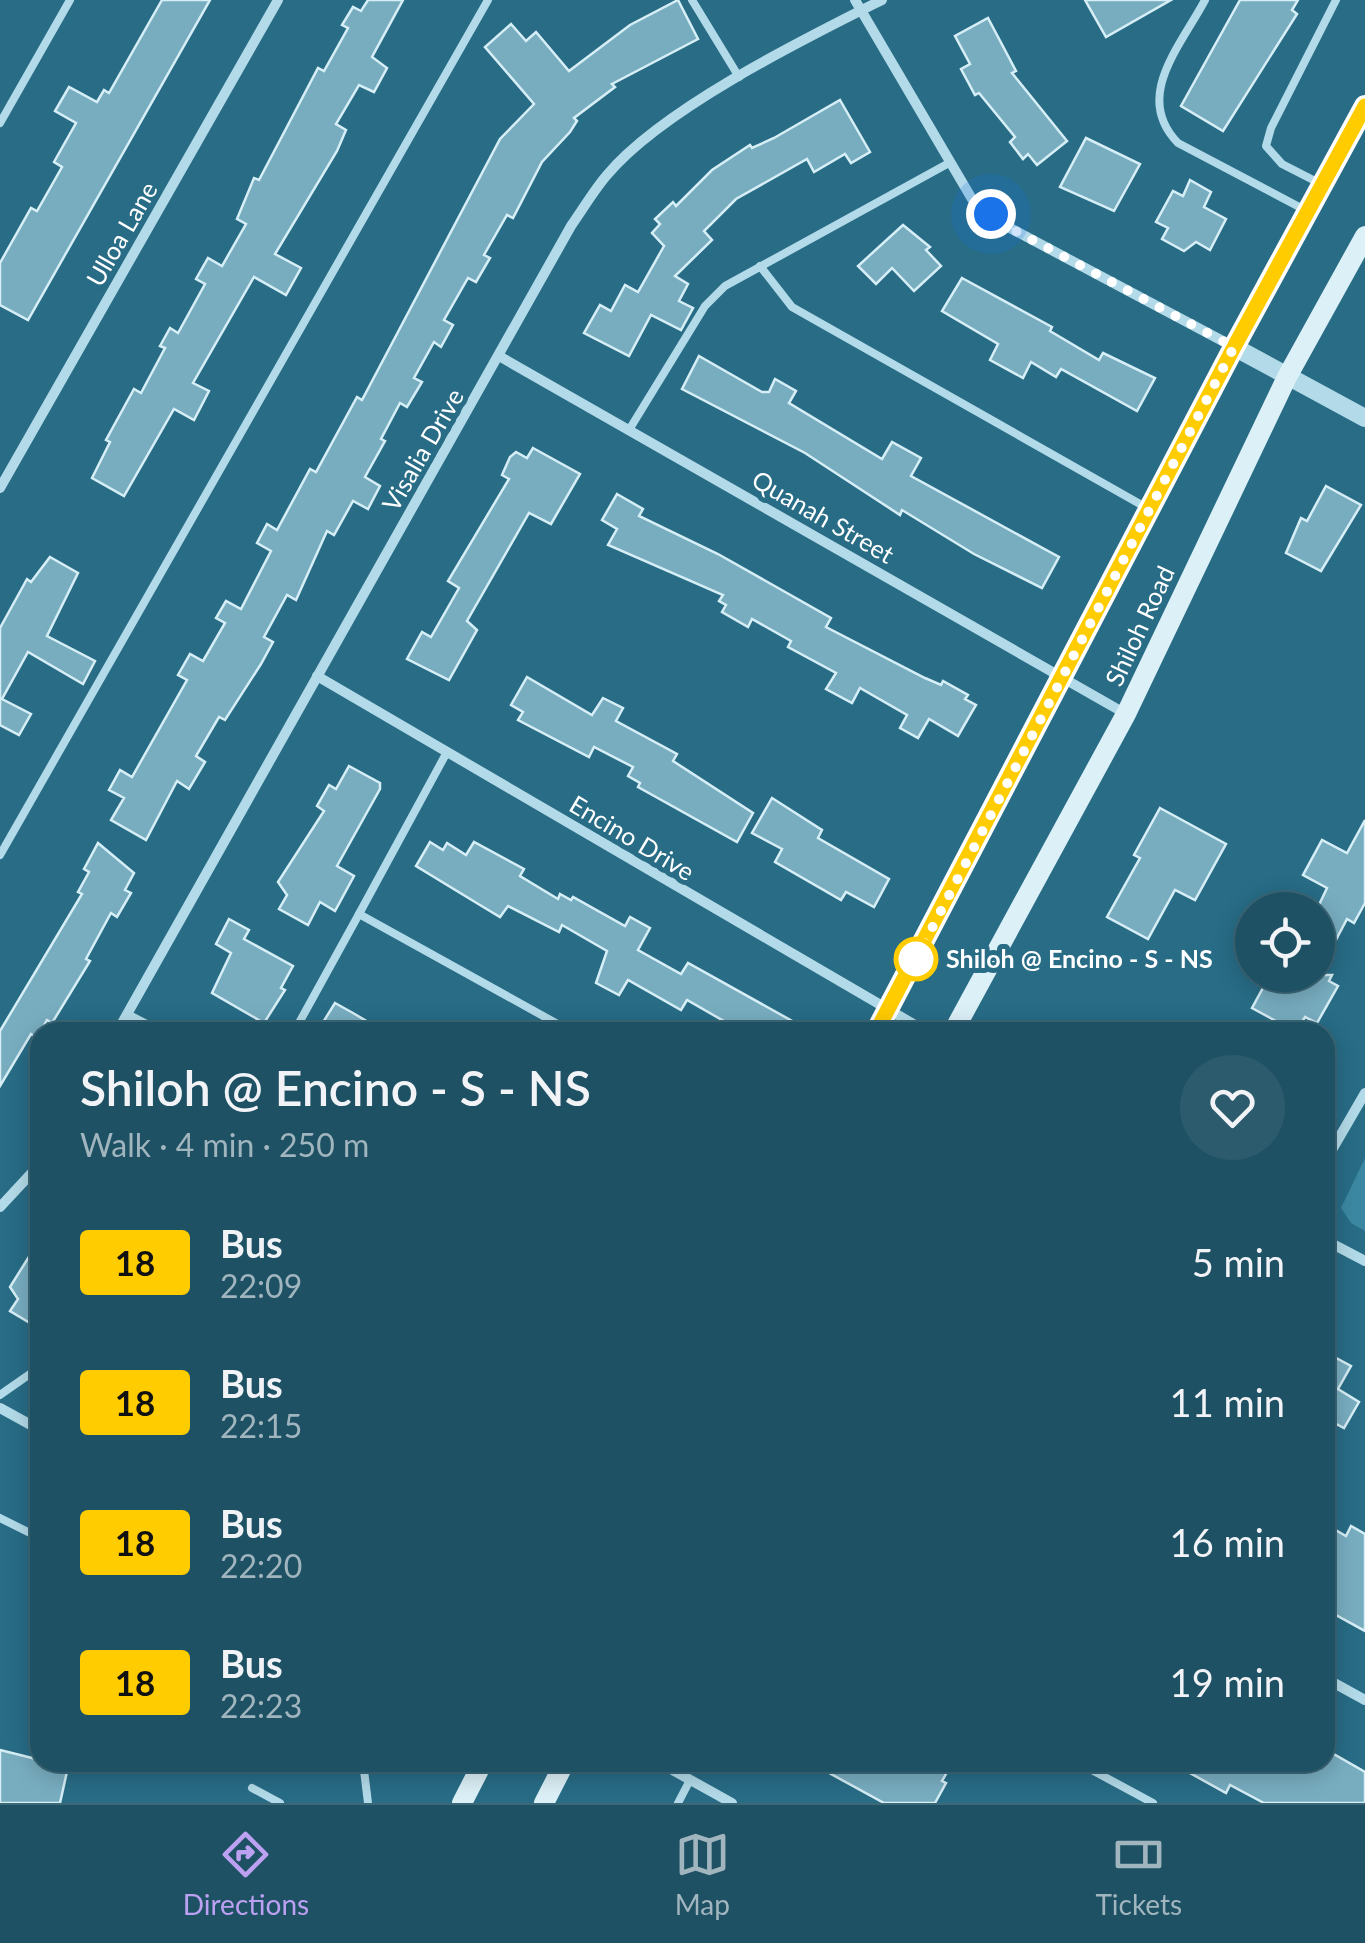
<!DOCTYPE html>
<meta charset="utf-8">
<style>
body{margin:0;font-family:Lato,sans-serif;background:#2b5b6d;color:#f1f3f6;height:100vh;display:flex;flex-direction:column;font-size:38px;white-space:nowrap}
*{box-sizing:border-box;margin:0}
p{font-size:32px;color:#a1b5bf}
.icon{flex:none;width:55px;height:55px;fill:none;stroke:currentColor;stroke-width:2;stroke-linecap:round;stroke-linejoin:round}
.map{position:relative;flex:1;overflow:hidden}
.drawer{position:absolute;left:30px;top:1022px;width:1305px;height:750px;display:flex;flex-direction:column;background:#1e5164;border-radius:30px;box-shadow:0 5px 25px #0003,0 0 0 2px #3c6878}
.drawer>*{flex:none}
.badge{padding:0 20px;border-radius:8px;font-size:35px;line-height:65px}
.fabs{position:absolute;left:1235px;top:892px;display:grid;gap:20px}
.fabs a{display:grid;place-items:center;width:100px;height:100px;border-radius:50%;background:#1e5164;box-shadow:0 5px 25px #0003,0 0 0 2px #3c6878;font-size:50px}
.you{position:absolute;width:50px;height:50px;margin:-25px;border:8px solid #fff;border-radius:50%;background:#1a73e8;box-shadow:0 0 0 15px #1a73e833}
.map>.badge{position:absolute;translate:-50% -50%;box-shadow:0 0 0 5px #fff}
.round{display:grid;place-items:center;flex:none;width:105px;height:105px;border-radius:52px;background:#2b5b6d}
.overview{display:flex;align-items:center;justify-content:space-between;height:170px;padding:0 50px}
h1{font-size:48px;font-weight:600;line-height:75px}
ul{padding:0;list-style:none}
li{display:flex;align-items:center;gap:30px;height:140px;padding:0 50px}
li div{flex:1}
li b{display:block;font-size:38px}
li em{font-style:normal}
li .badge{min-width:110px;font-weight:700;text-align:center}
.dock{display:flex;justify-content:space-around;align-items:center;height:140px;border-top:2px solid #3c6878;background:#1e5164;font-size:28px;color:#a1b5bf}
.dock a{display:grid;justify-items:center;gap:5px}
.dock .current{color:#bca0f2}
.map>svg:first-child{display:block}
</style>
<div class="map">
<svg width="1365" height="1803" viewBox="0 0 1365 1803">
<rect width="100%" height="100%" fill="#286c86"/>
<!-- green -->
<polygon fill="#3c88a2" points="1365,1158 1365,1231 1351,1223 1341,1208"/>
<!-- building -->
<g fill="#78adc0" stroke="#d6eef6" stroke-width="2.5">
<polygon points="162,0 210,0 28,320 0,305 0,263 31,208 37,211 62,167 54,162 76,123 55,111 69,87 97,102 104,90 109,93"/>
<polygon points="368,0 403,0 372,57 387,68 374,92 359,85 336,124 346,130 337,151 275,254 301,268 286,295 254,277 193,383 209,391 194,420 174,409 124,496 92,478 110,442 106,440 134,389 141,393 165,348 160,346 170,328 178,333 205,284 196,279 208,258 222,266 246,224 237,219 254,178 259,180 318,68 324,71 348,28 342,25 353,7 361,11"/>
<polygon points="678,0 698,39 612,84 615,87 574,118 577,121 570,132 542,162 513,218 507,215 484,255 490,258 476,282 468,278 444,320 453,325 441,347 434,342 414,378 422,382 407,407 400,403 381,439 385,441 365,477 380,486 368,509 353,501 334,535 327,531 296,600 287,595 264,637 273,642 261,664 225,720 219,717 196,756 205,762 189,789 177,781 146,840 111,820 124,798 109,790 120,770 132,777 187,680 178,675 190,654 203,661 225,623 216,618 226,601 241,609 271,551 257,543 267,524 277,530 310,469 316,472 357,397 362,400 500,139 534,104 485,47 511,24 526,41 536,32 569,71 630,25"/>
<polygon points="1085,0 1171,0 1106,37"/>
<polygon points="1240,0 1298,0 1292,10 1297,14 1223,131 1181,106"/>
<polygon points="988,18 1016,71 1012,73 1067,141 1037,165 1028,154 1023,159 1010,142 1015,137 979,93 975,95 961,69 970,64 955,36"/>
<polygon points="840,100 870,152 851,163 845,154 814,172 807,159 736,199 704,231 712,240 675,276 688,284 679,301 693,308 681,330 651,315 629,356 584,333 600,305 611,311 625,285 638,292 664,246 652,233 660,224 655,219 673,202 676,206 712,170 750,145 752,148 774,138"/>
<polygon points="1086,138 1140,164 1114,211 1060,187"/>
<polygon points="1190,180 1211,192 1204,207 1226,219 1210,250 1196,242 1184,251 1162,239 1168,228 1156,222 1173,191 1183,196"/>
<polygon points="903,225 930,247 926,250 941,266 914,291 892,268 876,284 858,266"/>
<polygon points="962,278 1052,327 1050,331 1099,360 1103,353 1155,378 1137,411 1061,369 1056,377 1031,362 1023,378 990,360 998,344 942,311"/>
<polygon points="699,356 762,392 769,392 775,379 796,391 789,403 882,459 892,442 921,458 911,476 1059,557 1042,588 974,554 902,510 900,515 805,453 682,389"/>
<polygon points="533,448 580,474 551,524 529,513 467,621 477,630 449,680 407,659 422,632 431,637 459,588 448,581 509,479 502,475 510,457 516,452 527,458"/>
<polygon points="1326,486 1361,505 1321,571 1286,553 1301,518 1307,521"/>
<polygon points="617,494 643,509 639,516 718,554 831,618 826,627 925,678 941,685 943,681 968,695 965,699 976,705 958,736 929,719 918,738 900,728 907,715 860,688 852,703 826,689 836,673 788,647 791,641 752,619 748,627 722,612 726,605 719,601 723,595 608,545 617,529 602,520"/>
<polygon points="50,557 78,573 47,636 95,661 83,684 28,652 2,699 31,714 19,735 0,725 0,628 27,579 31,582"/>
<polygon points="527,677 592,715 603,698 623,708 616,721 677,754 673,761 753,813 737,842 638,787 640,783 628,776 633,767 594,747 589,757 518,720 523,712 511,705"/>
<polygon points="349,766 380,783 380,789 337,866 354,876 335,911 320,902 308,925 279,909 287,895 278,882 324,811 317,806 329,785 336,789"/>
<polygon points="772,798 822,830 818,838 889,879 874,907 846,892 841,900 775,862 782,849 752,833"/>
<polygon points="1160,808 1226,844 1195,900 1175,890 1148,939 1107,917 1140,858 1134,855"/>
<polygon points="1365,820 1365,903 1354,923 1347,919 1318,974 1318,907 1327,888 1303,875 1322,840 1347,853"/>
<polygon points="430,842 443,850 447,843 466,855 474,842 524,869 520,876 558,899 560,894 571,900 573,897 625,926 630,917 650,928 638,950 681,974 688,963 812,1032 743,1032 687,1000 681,1010 628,980 619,995 596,983 607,951 562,925 559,932 508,906 500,917 475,902 416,866"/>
<polygon points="98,843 134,873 125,890 131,893 117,917 111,913 86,959 90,961 52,1023 47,1020 37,1038 31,1034 0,1086 0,1031 82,894 78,892 89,872 84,869"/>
<polygon points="229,919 249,930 244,939 293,966 281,988 285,990 264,1023 212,993 231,953 216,944"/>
<polygon points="1270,975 1332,975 1329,981 1338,986 1317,1023 1305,1017 1296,1032 1252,1008"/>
<polygon points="335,1003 353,1013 385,1032 317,1032"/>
<polygon points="40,1239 40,1329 10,1311 18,1299 10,1287"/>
<polygon points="1325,1352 1351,1366 1338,1389 1359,1402 1344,1428 1325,1418"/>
<polygon points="1325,1524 1346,1536 1351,1526 1365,1534 1365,1631 1325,1609"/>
<polygon points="1325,1749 1365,1772 1365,1803 1264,1803 1230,1785 1226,1793 1170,1762 1325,1762"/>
<polygon points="0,1750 68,1767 60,1803 0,1803"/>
<polygon points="809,1762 926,1762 946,1774 942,1781 946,1783 935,1803 884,1803"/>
</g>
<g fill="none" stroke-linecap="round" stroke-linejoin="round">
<!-- service -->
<g stroke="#b3dae8" stroke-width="8">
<polyline points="692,0 739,77"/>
<path d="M1205 0C1180 47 1133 97 1178 143L1305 210"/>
<polyline points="0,123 70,0"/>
<polyline points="1321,184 1282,164 1266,146 1271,128 1336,0"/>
<polyline points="760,266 792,307 1147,508"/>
<polyline points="629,430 705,306 725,286 949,163"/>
<polyline points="447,752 359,914 572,1032"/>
<polyline points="0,855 488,0"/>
<polyline points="294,1032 359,914"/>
<polyline points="0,1395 40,1367"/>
<polyline points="0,1518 40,1538"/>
<polyline points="363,1762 368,1803"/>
<polyline points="1077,1762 1153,1803"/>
<polyline points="252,1788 280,1803"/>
<polyline points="678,1803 690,1780"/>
</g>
<!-- minor -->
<g stroke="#b3dae8" stroke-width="10">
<polyline points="855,0 972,199 1010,228 1234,347"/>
<polyline points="499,356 1126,714"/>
<polyline points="0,488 278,0"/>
<polyline points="317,676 927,1032"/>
<polyline points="127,1015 160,1032"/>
<path d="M117 1032 571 226C583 209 594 190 607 175 662 109 804 39 882 0"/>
<polyline points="1325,1162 1365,1093"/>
<polyline points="0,1207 40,1164"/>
<polyline points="1325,1240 1365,1261"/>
<polyline points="0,1408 40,1430"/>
<polyline points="1325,1678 1365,1700"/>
<polyline points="658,1762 732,1803"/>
</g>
<!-- tertiary -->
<polyline stroke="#b3dae8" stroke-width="18" points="1234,347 1365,418"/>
<!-- secondary -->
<g stroke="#dcf0f7" stroke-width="20">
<polyline points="876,1032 1234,347 1365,106"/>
<polyline points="953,1032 1126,714 1287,377 1365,236"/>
<polyline points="462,1803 483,1762"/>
<polyline points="544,1803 565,1762"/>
</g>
</g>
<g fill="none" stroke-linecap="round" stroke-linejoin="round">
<!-- line casing -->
<g stroke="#fff" stroke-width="22">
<polyline id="line" points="876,1032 1234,347 1365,106"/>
</g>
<!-- line -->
<use href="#line" stroke="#fc0" stroke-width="15"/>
<!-- walk -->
<polyline stroke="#fff" stroke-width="10" stroke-dasharray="0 18" points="916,959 1234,347 1010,228 991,214"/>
</g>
<!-- markers -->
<circle fill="#fff" stroke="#fc0" stroke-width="5" cx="916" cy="959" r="20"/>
<g text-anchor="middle" stroke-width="10" stroke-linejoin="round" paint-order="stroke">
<!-- street labels -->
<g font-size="25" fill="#fff" stroke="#286c86">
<text transform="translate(122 234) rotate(-60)" y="9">Ulloa Lane</text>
<text transform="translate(423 450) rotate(-60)" y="9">Visalia Drive</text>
<text transform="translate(823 517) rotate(30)" y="9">Quanah Street</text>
<text transform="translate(1140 626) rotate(-65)" y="9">Shiloh Road</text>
<text transform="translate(632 838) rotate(31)" y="9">Encino Drive</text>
</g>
<!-- stop labels -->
<g font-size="25" font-weight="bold" fill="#fff" stroke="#286c86" text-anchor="start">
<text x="946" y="968">Shiloh @ Encino - S - NS</text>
</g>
</g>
</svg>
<div class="fabs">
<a><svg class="icon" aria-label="locate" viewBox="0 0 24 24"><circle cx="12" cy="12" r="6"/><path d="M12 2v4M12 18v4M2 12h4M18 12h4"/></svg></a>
</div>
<div class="you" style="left:991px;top:214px"></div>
<section class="drawer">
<div class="overview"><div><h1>Shiloh @ Encino - S - NS</h1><p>Walk · 4 min · 250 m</p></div><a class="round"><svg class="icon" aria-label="heart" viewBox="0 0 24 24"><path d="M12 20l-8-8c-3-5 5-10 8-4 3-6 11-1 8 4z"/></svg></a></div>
<ul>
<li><span class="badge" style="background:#fc0;color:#111">18</span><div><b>Bus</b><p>22:09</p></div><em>5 min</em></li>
<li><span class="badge" style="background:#fc0;color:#111">18</span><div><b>Bus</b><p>22:15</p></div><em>11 min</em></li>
<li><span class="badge" style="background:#fc0;color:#111">18</span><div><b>Bus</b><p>22:20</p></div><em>16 min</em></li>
<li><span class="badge" style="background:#fc0;color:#111">18</span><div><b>Bus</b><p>22:23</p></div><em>19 min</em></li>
</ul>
</section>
</div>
<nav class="dock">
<a class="current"><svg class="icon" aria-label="directions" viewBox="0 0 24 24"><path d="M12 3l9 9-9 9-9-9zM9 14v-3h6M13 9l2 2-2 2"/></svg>Directions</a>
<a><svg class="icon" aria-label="map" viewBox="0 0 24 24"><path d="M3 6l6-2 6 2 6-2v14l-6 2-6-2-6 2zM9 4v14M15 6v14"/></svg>Map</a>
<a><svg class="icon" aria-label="tickets" viewBox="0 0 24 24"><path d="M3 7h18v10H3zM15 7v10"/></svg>Tickets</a>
</nav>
